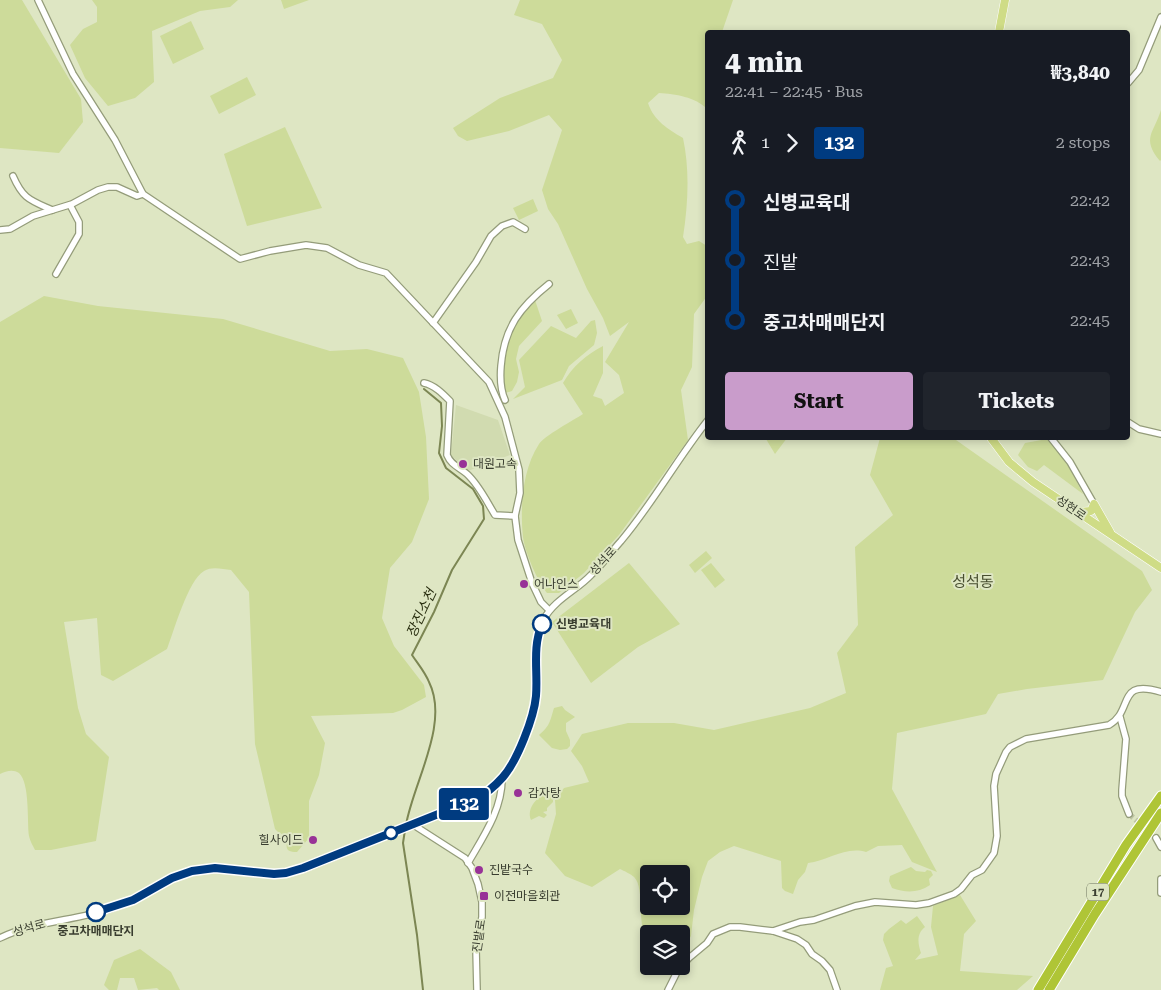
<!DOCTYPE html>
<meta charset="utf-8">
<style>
body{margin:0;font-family:"Roboto Serif","Noto Sans KR",serif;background:#20242c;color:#f1f3f6;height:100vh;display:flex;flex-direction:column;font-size:19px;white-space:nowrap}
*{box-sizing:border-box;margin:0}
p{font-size:16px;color:#9ea1a6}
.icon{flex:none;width:28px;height:28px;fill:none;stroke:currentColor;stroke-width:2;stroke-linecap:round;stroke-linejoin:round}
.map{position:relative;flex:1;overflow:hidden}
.side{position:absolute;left:705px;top:30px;width:425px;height:410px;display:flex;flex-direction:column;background:#171b24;border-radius:5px;box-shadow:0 2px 8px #0003}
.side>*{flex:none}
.badge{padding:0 10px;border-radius:4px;font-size:18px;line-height:32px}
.controls{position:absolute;left:640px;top:865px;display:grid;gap:10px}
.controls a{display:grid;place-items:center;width:50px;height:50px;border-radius:5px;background:#171b24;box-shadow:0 2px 8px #0003;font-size:25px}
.map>.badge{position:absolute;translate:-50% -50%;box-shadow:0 0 0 2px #fff}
.legs{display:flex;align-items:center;gap:8px;height:55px;padding:0 20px;font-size:16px}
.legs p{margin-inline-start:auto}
.overview{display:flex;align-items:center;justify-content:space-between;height:85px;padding:0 20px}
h1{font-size:28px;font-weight:700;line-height:38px}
.button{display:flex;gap:10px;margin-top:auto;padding:10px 20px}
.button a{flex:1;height:58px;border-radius:5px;background:#c99ccb;color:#111;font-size:20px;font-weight:700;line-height:58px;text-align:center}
.button a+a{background:#20242c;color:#f1f3f6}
ul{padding:0 20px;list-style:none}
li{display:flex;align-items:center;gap:18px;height:60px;font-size:19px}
li i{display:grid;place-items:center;width:8px;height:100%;margin:0 6px;background:currentColor}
li i::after{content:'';width:12px;height:12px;margin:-6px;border:4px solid;border-radius:50%;background:#171b24}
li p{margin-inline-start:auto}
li:first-child i{background:linear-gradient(#0000 50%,currentColor 0)}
li:last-child i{background:linear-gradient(currentColor 50%,#0000 0)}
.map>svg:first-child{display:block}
</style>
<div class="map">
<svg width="1161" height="990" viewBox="0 0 1161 990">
<rect width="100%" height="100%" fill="#dee6c3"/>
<!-- built -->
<polygon fill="#d1dbb0" points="456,405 498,420 510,455 468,471 451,455"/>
<!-- green -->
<g fill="#cddb9a" fill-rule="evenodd">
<polygon points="0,0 22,0 81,99 83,122 59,153 0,148"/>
<polygon points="92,0 238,0 230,7 200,11 152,31 154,82 135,98 108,106 85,78 70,45 83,29 97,22 97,7"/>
<polygon points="281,0 309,0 284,9"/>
<path d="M520 0H733L722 32H708L707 109C696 97 675 94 659 93L648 103C654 121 668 129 683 138 690 170 688 205 683 237L687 244 699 241 707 246V296L694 314 692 367 681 390 688 440 619 535 584 573 559 593H547C538 582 525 553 523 537 520 508 522 470 539 444 544 436 574 420 583 414L563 383C572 367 587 354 603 346V373L593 396 602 399 605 406 624 393 619 375 605 362 629 322 610 336 603 318 587 289 558 224 548 209 542 190 562 130 549 115 509 131 467 141 458 136 453 128 500 98 553 78 562 60 542 24 514 15Z"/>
<polygon points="191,21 204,49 173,64 160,36"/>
<polygon points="247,77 256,95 219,114 210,96"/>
<path d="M1161 110V160L1160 161C1141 138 1154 133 1161 110Z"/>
<polygon points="285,127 322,208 247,226 224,154"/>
<polygon points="533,199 538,211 519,220 513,208"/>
<path d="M44 296 98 306 223 319 330 351 367 349 403 358 419 392 426 437 429 499 412 542 390 568 382 618 394 646 424 685 426 697 402 710 393 713 311 716 325 743 319 775 309 801V838L297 852C282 852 289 845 285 838 283 833 278 833 275 829L255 744 249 592 231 570C222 569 212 566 204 571 188 580 174 631 167 649L113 681 101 675 97 618 64 622 78 708 86 734 109 757 96 841 51 850H35C33 846 30 841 29 836 27 821 30 783 19 773 13 769 6 771 0 774V322Z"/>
<path d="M535 300 542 321 519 346 516 359 519 372 517 382 512 391 502 394C502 383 501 372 502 362 505 337 519 317 535 300Z"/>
<polygon points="571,309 578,323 566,329 557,315"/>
<polygon points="595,320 597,333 594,345 569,366 562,380 513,399 525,387 519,360 551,326 576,338 591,321"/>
<polygon points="762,438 787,438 775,454 766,439"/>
<path d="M880 438H955L956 440 1142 571 1152 590 1135 612 1103 680 1027 689 998 694 986 714 897 733 892 789 937 872 912 862 902 845 878 846 866 852C845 846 828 861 808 863L805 872 798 880 793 894 785 891 782 888 781 861 734 846 720 852 708 861 702 877 694 910 691 936 681 952V934H649V942C635 927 646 889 634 877 631 874 624 871 620 869L592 887 565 876 545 853 556 814 555 800 564 788 589 782 582 766 571 751 582 734 628 723H674L714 730 810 708 846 693 837 653 858 625 855 547 893 515 870 475ZM649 874H681V906H649Z"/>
<polygon points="1047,439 1067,463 1083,494 1044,465 1037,471 1028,467 1018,455 1025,443"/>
<polygon points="706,551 712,558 695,573 689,565"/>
<polygon points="629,563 680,624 638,647 591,683 552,622"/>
<polygon points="711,563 725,580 715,588 701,570"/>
<path d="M562 706 565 710 575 717 566 723V731L570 740V746L567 749 560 750 552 748 539 735C550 726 550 721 554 708Z"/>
<path d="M549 793 553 796V802L547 808V811L543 812 547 815 544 818 539 816 531 820C526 808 538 795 549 793Z"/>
<path d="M911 867 916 871 925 872 927 870 931 871 933 875 929 879 930 885C918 893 906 893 892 888L889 881 890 876Z"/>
<path d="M960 895 976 921 964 934 960 971 1033 976 1017 990H880L886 968 893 966 883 940 884 934 889 929 901 920 906 924 917 916 925 927C916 934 918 944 921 953L915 960 938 955 931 927 933 906Z"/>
<polygon points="140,949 171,972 180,990 159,990 157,988 138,990 134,978 120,978 117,990 109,990 104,985 114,960"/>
</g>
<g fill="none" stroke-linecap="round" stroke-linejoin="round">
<!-- stream -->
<g stroke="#7c8653" stroke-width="2">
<path d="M406 825C413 783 450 724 429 682 425 672 418 664 412 655L434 612 452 570 484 519 483 506 473 489 446 468 439 453 442 426 441 403 424 389"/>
<polyline points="405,830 403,843 417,935 423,990"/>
</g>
<!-- minor-tunnel -->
<polyline stroke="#bdc4a5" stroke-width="5.5" stroke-dasharray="5.5 3" stroke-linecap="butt" points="1129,814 1151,833"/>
<!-- minor casing -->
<g stroke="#949c7a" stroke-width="8">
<g id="minor">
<polyline points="38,0 73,74 115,140 143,194 240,259 270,251 306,245 327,248 359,265 386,273 489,382 505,417 519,470 520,493 515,516 518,540 532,583 541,602 549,610"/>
<polyline points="1128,83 1139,70 1161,17"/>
<path d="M13 176C23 199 30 200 52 210"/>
<polyline points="0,230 10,229 33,216 72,204 98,190 108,187 117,187 137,196 143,194"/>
<polyline points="56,274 79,234 79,222 70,205"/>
<polyline points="433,323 476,262 491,236 502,226 513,222 525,229"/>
<path d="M424 383C434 385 442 393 450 401L447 455C451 465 459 467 467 474 479 485 487 502 495 515L515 516"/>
<path d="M505 400C500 389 500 378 501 366 504 328 520 307 549 284"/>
<polyline points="1128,422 1139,429 1161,434"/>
<polyline points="1051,438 1070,462 1094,504"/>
<polyline points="1120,717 1126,739 1122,790 1122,796 1129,814"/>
<polyline points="412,824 465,858 472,868 478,884 482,902 482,917 476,949 477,990"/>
<polyline points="1156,838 1161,847"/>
<path d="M468 863C483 837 502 810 502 779"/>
<polyline points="1161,879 1161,893"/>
<path d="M773 931 800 922 814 920 855 906 875 902 916 905 929 903 954 894 961 889 972 875 982 870 994 853 997 836 994 786 996 774 1006 752 1010 747 1026 739 1109 725C1134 711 1116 678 1161 692"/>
<path d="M0 938C35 921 73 921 110 909 142 898 168 874 203 869 231 865 258 878 286 873 312 868 339 854 364 844 401 828 439 814 477 799 487 793 498 785 505 775 520 753 533 723 536 697 538 670 531 645 544 619 554 600 577 590 591 575 602 565 611 552 621 541 653 503 677 459 708 420"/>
<polyline points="668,990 678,970 689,958 707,943 713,934 730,927 740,927 773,931 797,939 806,945 812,954 822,961 830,970 837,990"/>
</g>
</g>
<!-- major casing -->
<g stroke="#fff" stroke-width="9">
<g id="major">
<polyline points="999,32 1005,0"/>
<polyline points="991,438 1009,462 1033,482 1161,568"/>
<polyline points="1078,512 1091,511 1094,504 1110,532"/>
</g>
</g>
<!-- highway casing -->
<g stroke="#fff" stroke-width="11">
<g id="highway">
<polyline points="1038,990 1126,845 1161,796"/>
<polyline points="1049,990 1095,914 1161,813"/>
</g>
</g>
<!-- minor -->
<use href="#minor" stroke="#fff" stroke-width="5.5"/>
<!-- major -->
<use href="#major" stroke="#cfdc86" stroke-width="8"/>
<!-- highway -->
<use href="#highway" stroke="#afc536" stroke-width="9"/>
</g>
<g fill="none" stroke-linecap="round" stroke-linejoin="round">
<!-- line-1 casing -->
<g stroke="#fff" stroke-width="11">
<path id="line-1" d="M96 912 133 900 172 878 192 871 215 868 274 874 286 873 303 868 476 799C487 793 495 786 503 777 517 761 534 718 536 696 538 671 532 648 542 624"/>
</g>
<!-- line-1 -->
<use href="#line-1" stroke="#003b80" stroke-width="8"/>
</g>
<!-- markers -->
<g fill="#983297" stroke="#dee6c3" stroke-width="2">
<circle cx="463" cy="464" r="5"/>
<circle cx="524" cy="584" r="5"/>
<circle cx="518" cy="793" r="5"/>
<circle cx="313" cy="840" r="5"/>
<circle cx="479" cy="870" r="5"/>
<rect x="479" y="891" width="10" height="10" rx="2.5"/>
</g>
<g fill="#fff" stroke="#003b80" stroke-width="2.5">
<circle cx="542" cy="624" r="9"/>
<circle cx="391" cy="833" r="6"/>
<circle cx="96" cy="912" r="9"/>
</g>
<g text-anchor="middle" stroke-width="4" stroke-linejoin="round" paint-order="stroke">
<!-- shield labels -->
<rect fill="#dee6c3" stroke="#6a705b" stroke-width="1" x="1087" y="883.5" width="22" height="17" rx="4"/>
<g font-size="11" font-weight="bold" fill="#393d2f">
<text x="1098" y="896">17</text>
</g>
<!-- poi labels -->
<g font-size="12" fill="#393d2f" stroke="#dee6c3" text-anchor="start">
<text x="473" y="468">대원고속</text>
<text x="534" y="588">어나인스</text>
<text x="528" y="797">감자탕</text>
<text x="303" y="844" text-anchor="end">힐사이드</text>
<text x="489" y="874">진밭국수</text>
<text x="494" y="900">이전마을회관</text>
</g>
<!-- street labels -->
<g font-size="12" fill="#393d2f" stroke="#dee6c3">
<text transform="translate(1071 508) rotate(35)" y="4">성현로</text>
<text transform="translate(603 561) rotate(-48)" y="4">성석로</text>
<text transform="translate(29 928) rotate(-16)" y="4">성석로</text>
<text transform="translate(479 936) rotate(-82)" y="4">진밭로</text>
</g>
<!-- stop labels -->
<g font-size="12" font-weight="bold" fill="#393d2f" stroke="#dee6c3" text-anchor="start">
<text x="556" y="628">신병교육대</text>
<text x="96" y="935" text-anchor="middle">중고차매매단지</text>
</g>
<!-- water labels -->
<g font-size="14" font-style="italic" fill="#2a2f11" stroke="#dee6c3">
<text transform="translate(421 613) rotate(-65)" y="5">장진소천</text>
</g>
<!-- quarter labels -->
<g font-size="15" fill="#484e2f" stroke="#dee6c3">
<text x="973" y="587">성석동</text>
</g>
</g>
</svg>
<div class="controls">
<a><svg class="icon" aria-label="locate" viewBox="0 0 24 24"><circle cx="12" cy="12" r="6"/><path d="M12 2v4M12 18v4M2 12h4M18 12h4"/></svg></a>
<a><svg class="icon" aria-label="layers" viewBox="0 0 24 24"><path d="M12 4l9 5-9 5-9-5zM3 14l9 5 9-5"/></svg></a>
</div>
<b class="badge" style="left:464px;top:804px;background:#003b80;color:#fff">132</b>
<section class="side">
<div class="overview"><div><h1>4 min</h1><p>22:41 – 22:45 · Bus</p></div><b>₩3,840</b></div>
<div class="legs"><svg class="icon" aria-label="walk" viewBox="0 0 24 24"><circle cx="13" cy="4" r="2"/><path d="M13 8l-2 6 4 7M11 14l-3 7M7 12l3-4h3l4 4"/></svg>1<svg class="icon" aria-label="forward" viewBox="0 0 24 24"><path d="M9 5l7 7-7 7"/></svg><b class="badge" style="background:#003b80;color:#fff">132</b><p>2 stops</p></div>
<ul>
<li><i style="color:#003b80"></i><b>신병교육대</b><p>22:42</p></li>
<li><i style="color:#003b80"></i><span>진밭</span><p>22:43</p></li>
<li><i style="color:#003b80"></i><b>중고차매매단지</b><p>22:45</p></li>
</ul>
<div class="button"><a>Start</a><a>Tickets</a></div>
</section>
</div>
